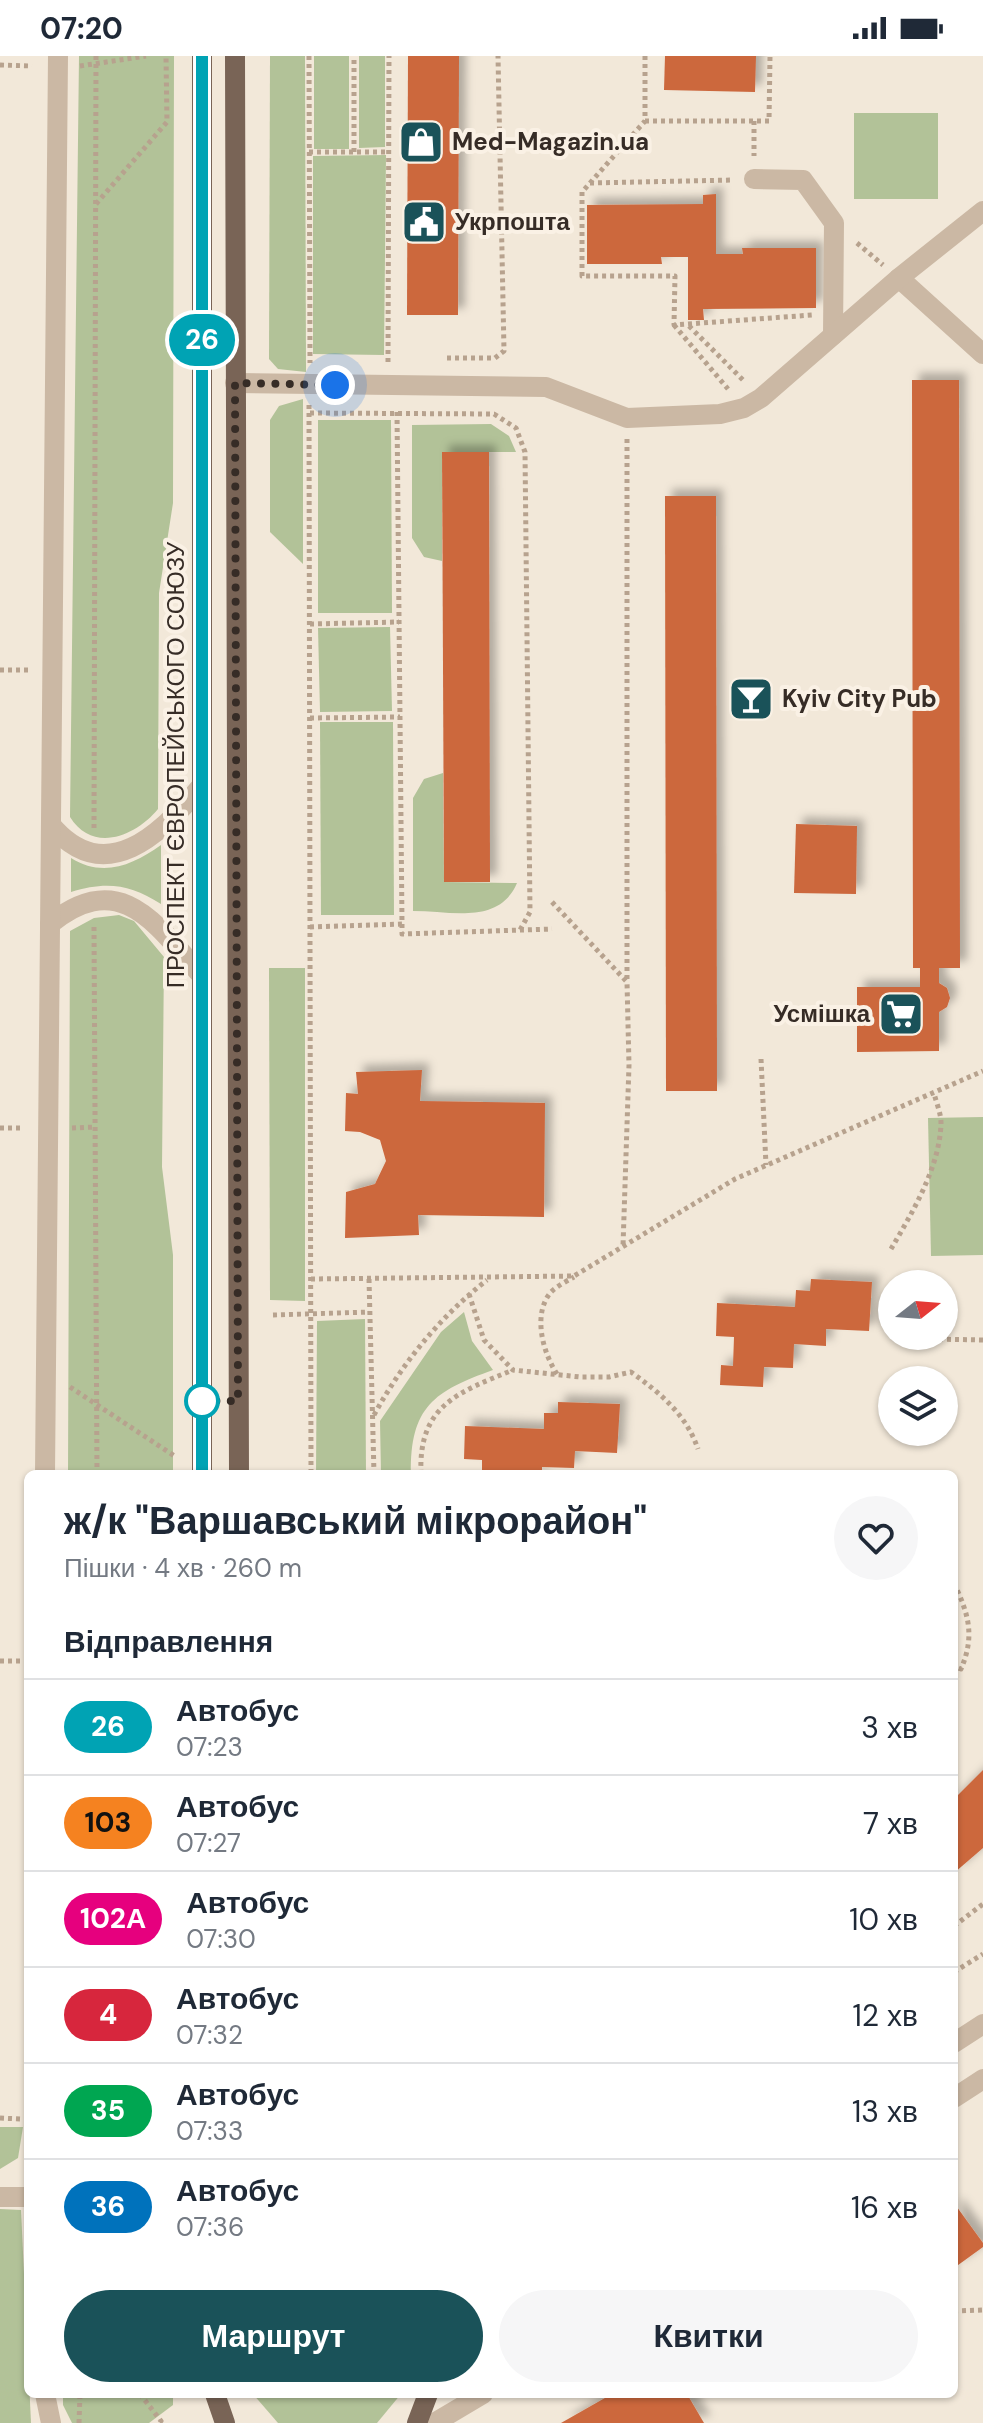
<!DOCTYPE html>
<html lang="uk">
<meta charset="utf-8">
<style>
body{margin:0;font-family:"DM Sans",sans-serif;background:#f6f6f7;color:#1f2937;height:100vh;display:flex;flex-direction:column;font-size:30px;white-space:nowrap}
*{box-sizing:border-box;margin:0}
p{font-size:26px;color:#747a83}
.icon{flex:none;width:44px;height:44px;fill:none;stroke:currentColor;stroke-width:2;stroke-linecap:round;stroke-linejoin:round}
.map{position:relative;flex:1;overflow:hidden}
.drawer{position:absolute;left:24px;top:1414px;width:934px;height:928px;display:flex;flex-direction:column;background:#fff;border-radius:12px;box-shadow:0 2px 6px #0004}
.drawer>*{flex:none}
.badge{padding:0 16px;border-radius:26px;font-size:28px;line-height:52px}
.needle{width:52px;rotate:73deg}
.fabs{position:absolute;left:878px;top:1214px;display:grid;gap:16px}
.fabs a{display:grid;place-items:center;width:80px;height:80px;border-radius:50%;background:#fff;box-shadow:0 2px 6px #0004;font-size:40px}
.you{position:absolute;width:40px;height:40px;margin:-20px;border:6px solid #fff;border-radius:50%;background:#1a73e8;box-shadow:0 0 0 12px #1a73e833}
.map>.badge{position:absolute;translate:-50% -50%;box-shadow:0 0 0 4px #fff}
h2{padding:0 40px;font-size:30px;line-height:72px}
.round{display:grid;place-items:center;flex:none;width:84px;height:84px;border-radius:42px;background:#f6f6f7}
.summary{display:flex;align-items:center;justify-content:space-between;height:136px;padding:0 40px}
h1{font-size:38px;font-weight:700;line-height:60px}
.primary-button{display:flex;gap:16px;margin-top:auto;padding:16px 40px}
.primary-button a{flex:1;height:92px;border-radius:48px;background:#1a5259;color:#fff;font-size:32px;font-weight:700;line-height:92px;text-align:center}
.primary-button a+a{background:#f6f6f7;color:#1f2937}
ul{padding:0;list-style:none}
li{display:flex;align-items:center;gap:24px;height:96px;padding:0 40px;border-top:2px solid #e0e1e3}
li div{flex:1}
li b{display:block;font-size:30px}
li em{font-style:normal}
li .badge{min-width:88px;font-weight:700;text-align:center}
.status{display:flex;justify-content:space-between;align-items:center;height:56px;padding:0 40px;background:#fff;direction:ltr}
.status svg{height:22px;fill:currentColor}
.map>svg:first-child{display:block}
</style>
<div class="status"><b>07:20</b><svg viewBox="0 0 49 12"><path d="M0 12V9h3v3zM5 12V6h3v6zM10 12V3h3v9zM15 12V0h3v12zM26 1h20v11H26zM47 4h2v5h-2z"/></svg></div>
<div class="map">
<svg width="983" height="2367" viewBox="0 0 983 2367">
<defs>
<filter id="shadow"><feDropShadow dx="7" dy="-7" stdDeviation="4" flood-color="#0004"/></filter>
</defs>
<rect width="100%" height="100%" fill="#f2e8d9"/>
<!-- green -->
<g fill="#b2c298">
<path d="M79 0H174L173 447 159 537 158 753C136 780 93 798 70 761Z"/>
<polygon points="270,0 305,0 306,316 278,313 269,303"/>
<rect x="314" y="0" width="35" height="93"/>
<polygon points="359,0 385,0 385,91 359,92"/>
<rect x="854" y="57" width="84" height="86"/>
<polygon points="386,99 384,299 313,298 313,100"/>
<polygon points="303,343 303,508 270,476 270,364 279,350"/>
<polygon points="318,364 391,364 392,557 318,557"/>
<polygon points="491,368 509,380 516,396 442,396 442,505 424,501 412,482 412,369"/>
<polygon points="390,571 392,655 320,656 318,572"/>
<polygon points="320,666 393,666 394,859 321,859"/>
<path d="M443 717 444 826 517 827C499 869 452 855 413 855V742L424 723Z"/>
<path d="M161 789V848C130 828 106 825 71 836V802C103 822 133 809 161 789Z"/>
<polygon points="119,859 134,865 164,901 162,1111 173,1199 173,1418 68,1418 70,875 94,862"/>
<polygon points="269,912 305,912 305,1245 270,1244"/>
<polygon points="983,1061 983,1199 931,1200 928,1062"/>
<path d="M464 1256 472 1285 493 1314C434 1335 410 1351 411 1418H381L380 1365 441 1276Z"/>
<polygon points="365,1263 366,1418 316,1418 317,1265"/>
<polygon points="0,2071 23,2071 18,2102 0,2113"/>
<polygon points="0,2153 21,2154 31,2367 0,2367"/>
<polygon points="63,2338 173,2338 173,2349 149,2367 72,2367 63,2349"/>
<polygon points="253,2338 401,2338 377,2367 278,2367"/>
</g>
<!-- building -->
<g fill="#cc673d" filter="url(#shadow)">
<polygon points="408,0 459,0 458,259 407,259"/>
<polygon points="665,0 756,0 755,36 664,34"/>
<polygon points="716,138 716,198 743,198 742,192 816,192 816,252 703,253 704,264 688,264 688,201 661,201 662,208 587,208 587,149 703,148 703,139"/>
<polygon points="912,324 959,324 960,912 939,912 939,927 947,932 950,942 947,951 939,956 939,995 857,996 857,931 920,931 920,912 913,912"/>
<polygon points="442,396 489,396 490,826 444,826"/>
<polygon points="665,440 716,440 717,1035 666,1035"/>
<polygon points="796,768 857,770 856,838 794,837"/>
<polygon points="422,1014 420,1045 545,1047 544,1161 418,1159 419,1179 345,1182 346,1136 375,1128 386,1105 380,1084 360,1076 345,1075 346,1037 358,1038 356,1016"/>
<polygon points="811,1223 872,1226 869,1275 826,1273 826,1290 794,1288 793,1312 764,1311 763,1331 720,1329 721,1309 733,1310 734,1281 716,1280 717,1247 795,1251 796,1234 810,1235"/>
<polygon points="558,1346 620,1348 617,1397 575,1395 574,1412 542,1411 542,1418 482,1418 482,1404 464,1403 465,1370 544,1373 544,1357 558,1357"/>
<polygon points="983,1714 983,1792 954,1817 954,1743"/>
<polygon points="954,2147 983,2187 983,2191 954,2212"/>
<polygon points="612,2338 687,2338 704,2367 561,2367"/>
</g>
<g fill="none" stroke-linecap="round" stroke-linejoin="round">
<!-- path -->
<g stroke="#b7a28e" stroke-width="5" stroke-dasharray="4 4" stroke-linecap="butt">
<polyline points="309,0 310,307"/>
<polyline points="645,0 645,65 582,136 582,220 675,220 674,269 812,259"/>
<polyline points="0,9 32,10"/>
<polyline points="80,10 146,0"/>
<polyline points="645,65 769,65 770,0"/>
<polyline points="754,65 754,100"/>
<polyline points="309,96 389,96"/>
<polyline points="354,96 354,0"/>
<polyline points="590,127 732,124"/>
<polyline points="96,148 167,66 166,0"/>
<polyline points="857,187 883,209"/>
<polyline points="674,269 728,333"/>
<polyline points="689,270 744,325"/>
<polyline points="447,302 495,302 504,295 498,0"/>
<polyline points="388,306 389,0"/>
<polyline points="309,349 311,1418"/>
<polyline points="310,357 494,358 516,372 525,396 530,856 520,874"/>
<polyline points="627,383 627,926"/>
<polyline points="310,568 399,566"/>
<polyline points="0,614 31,614"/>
<polyline points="310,662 400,661"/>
<polyline points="94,772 96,0"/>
<polyline points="552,846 627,926 629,1009 623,1190"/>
<polyline points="402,868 402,878 552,873"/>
<polyline points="94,871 97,1418"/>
<polyline points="310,871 402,868 397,356"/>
<polyline points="761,1003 766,1109"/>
<polyline points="0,1072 21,1072"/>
<polyline points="72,1072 95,1071"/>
<path d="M891 1193C912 1157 940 1111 941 1067 941 1057 936 1046 934 1037"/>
<polyline points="311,1223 574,1220 735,1123 983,1015"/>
<polyline points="369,1223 374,1418"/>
<path d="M469 1238 484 1284 513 1314 580 1321H609L631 1316C660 1337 686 1358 698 1393"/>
<polyline points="273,1259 369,1256"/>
<polyline points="931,1283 983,1284"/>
<path d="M557 1318C543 1297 532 1258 551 1236 557 1230 567 1225 574 1221"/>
<polyline points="70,1331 176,1401"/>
<path d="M374 1359C403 1306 440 1261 487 1224"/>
<path d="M421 1418C418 1349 459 1336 513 1314"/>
<path d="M954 1527C969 1559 975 1580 961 1613L954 1610"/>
<polyline points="0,1605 25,1605"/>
<polyline points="954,1870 983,1848"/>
<polyline points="954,1916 983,1898"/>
<polyline points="0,2062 20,2063"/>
<polyline points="954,2255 983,2254"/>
<polyline points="140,2338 161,2365 158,2367"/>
<polyline points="79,2367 80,2338"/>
</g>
<!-- minor -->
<g stroke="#cbb8a4" stroke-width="20">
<polyline points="754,123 803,124 834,167 833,279"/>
<polyline points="899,222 983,298"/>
<polyline points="235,327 546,331 627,362 720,358 744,352 761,342 899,222 983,155"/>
<path d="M51 769C105 833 162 778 202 729"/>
<path d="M50 868C120 811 156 868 201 919"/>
<polyline points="45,1418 58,0"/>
<polyline points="954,1987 983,1968"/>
<polyline points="954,2042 983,2023"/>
<polyline points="0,2141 28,2141"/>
<polyline points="45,2338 51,2367"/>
<polyline points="434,2367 483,2338"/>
</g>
<!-- major -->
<g stroke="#796456" stroke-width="20">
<polyline points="202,0 202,1418"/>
<polyline points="235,0 239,1418"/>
<polyline points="215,2338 225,2367"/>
<polyline points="417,2367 428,2338"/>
</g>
</g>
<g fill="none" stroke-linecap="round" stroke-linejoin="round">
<!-- line casing -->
<g stroke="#fff" stroke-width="18">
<polyline id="line" points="202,0 202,1418"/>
</g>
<!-- line -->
<use href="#line" stroke="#00a3b4" stroke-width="12"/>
<!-- walk -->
<polyline stroke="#362c26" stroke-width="8" stroke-dasharray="0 14.4" points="202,1345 238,1345 235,327 335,329"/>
</g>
<!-- icons -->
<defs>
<g id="shop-square" transform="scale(2.3)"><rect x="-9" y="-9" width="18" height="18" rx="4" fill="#1a5259" stroke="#faf1e5"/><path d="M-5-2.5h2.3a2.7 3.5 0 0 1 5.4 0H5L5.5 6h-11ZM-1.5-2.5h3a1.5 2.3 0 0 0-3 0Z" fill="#fff"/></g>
<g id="civic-square" transform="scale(2.3)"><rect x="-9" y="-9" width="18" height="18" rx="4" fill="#1a5259" stroke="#faf1e5"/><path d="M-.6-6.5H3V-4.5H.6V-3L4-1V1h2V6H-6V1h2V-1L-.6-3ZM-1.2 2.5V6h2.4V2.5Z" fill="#fff"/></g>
<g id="bar-square" transform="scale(2.3)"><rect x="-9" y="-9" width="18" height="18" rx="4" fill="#1a5259" stroke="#faf1e5"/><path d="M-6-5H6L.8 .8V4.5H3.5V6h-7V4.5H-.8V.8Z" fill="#fff"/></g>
<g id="supermarket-square" transform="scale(2.3)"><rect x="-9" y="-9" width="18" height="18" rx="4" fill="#1a5259" stroke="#faf1e5"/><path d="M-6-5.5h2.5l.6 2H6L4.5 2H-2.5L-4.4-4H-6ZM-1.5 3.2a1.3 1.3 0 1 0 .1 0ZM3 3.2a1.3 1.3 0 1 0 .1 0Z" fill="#fff"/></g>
</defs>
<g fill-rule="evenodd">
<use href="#shop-square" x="421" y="86"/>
<use href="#civic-square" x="424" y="166"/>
<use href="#bar-square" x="751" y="643"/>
<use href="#supermarket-square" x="901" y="958"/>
</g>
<!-- markers -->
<circle fill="#fff" stroke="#00a3b4" stroke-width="4" cx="202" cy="1345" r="16"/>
<g text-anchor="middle" stroke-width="8" stroke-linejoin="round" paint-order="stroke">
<!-- poi labels -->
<g font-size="24" font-weight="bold" fill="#362c26" stroke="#faf1e5" text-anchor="start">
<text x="452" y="94">Med-Magazin.ua</text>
<text x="455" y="174">Укрпошта</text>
<text x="782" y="651">Kyiv City Pub</text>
<text x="870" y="966" text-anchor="end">Усмішка</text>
</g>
<!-- street labels -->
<g font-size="24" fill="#362c26" stroke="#faf1e5">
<text transform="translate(176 709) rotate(-90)" y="8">ПРОСПЕКТ ЄВРОПЕЙСЬКОГО СОЮЗУ</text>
</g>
</g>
</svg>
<div class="fabs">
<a><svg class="needle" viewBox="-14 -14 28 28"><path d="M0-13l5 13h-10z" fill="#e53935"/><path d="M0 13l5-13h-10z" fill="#747a83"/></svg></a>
<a><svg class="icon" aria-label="layers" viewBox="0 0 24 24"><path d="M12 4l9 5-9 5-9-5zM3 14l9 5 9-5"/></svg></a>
</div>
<div class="you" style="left:335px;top:329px"></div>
<b class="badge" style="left:202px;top:284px;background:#00a3b4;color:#fff">26</b>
<section class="drawer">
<div class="summary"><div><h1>ж/к &quot;Варшавський мікрорайон&quot;</h1><p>Пішки · 4 хв · 260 m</p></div><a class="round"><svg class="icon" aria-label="heart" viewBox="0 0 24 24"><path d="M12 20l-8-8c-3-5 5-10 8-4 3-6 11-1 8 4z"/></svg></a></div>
<h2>Відправлення</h2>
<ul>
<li><span class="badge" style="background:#00a3b4;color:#fff">26</span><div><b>Автобус</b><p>07:23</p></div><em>3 хв</em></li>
<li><span class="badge" style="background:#f58220;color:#111">103</span><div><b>Автобус</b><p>07:27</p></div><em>7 хв</em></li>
<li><span class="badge" style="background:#e6007e;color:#fff">102А</span><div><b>Автобус</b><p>07:30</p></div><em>10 хв</em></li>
<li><span class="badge" style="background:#d7263d;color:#fff">4</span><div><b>Автобус</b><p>07:32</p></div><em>12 хв</em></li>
<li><span class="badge" style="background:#00a651;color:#fff">35</span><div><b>Автобус</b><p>07:33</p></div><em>13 хв</em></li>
<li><span class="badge" style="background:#0072bc;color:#fff">36</span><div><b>Автобус</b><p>07:36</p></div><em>16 хв</em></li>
</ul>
<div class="primary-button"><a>Маршрут</a><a>Квитки</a></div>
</section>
</div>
